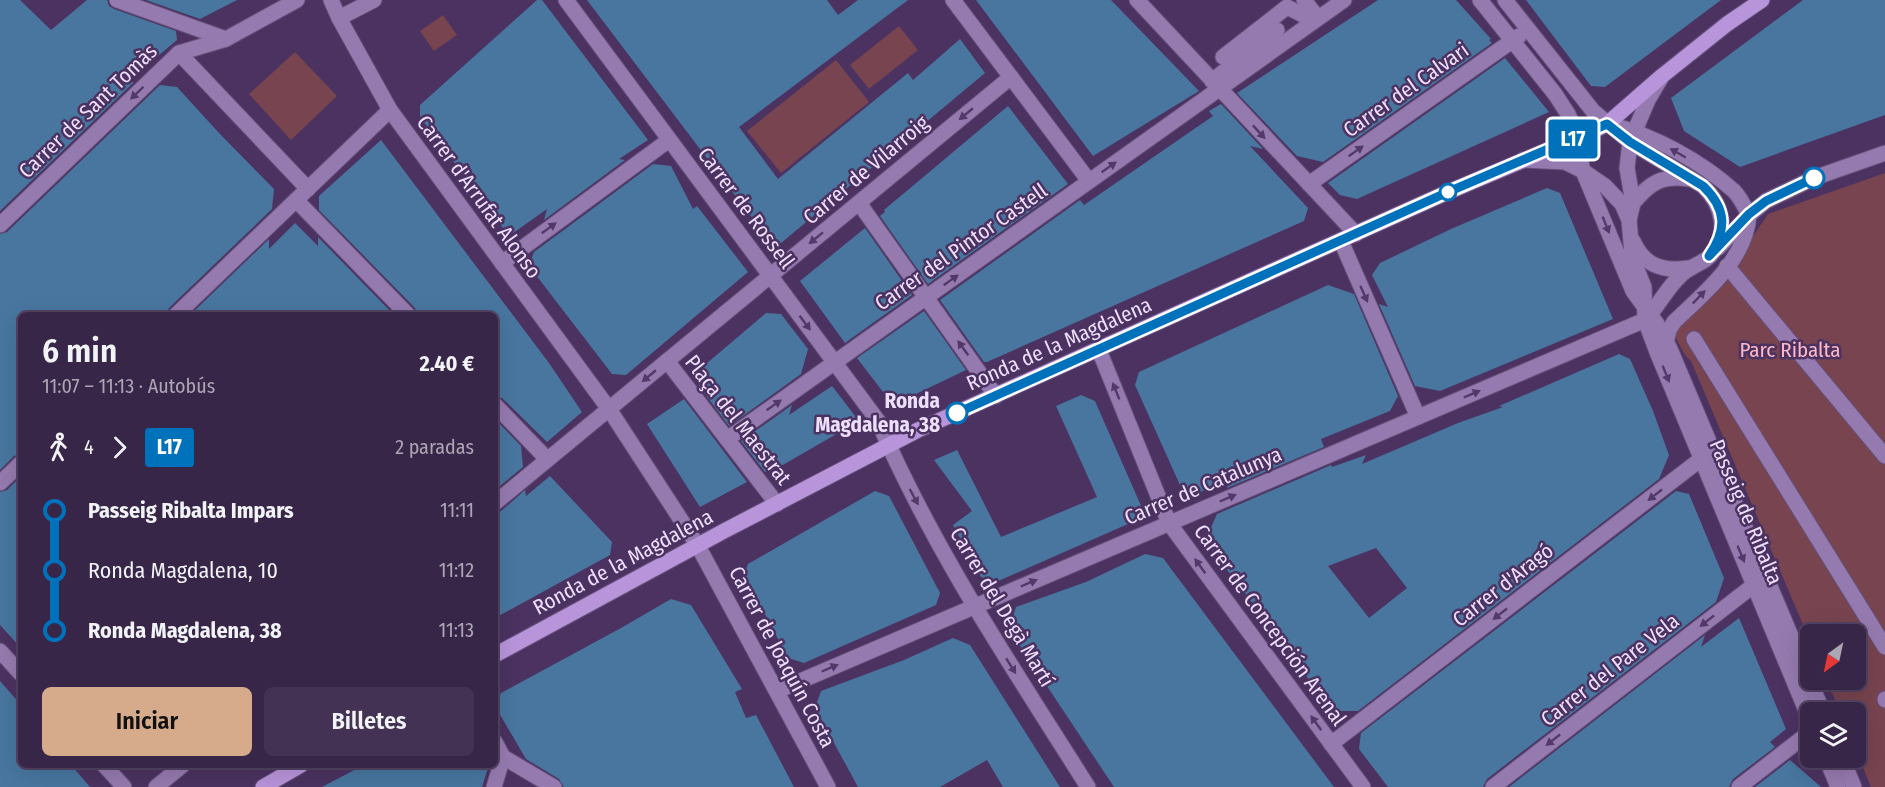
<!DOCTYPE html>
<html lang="es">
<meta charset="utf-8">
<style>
body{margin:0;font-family:"Fira Sans Condensed",sans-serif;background:#433253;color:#f1f3f6;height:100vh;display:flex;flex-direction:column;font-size:22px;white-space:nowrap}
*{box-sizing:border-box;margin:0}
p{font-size:20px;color:#aba5b4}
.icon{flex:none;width:33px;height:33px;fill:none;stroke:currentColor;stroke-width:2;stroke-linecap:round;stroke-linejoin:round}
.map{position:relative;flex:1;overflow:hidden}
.details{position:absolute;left:18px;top:312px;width:480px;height:456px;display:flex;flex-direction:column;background:#382649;border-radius:9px;box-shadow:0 6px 24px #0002,0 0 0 2px #524361}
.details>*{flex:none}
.badge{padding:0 12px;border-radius:4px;font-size:21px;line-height:39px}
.needle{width:39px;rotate:213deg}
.tools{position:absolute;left:1800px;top:624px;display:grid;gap:12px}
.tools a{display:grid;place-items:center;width:66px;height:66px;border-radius:9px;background:#382649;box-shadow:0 6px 24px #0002,0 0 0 2px #524361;font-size:30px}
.map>.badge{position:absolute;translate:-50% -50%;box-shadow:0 0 0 3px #fff}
.legs{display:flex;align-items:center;gap:9px;height:66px;padding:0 24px;font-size:20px}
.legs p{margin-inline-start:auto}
.summary{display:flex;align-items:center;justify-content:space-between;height:102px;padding:0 24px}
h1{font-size:33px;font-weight:600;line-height:45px}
.button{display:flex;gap:12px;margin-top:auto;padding:12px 24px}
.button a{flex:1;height:69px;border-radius:9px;background:#d6ab8b;color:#111;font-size:24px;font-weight:600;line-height:69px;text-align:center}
.button a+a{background:#433253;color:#f1f3f6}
ul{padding:0 24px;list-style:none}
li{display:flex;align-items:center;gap:21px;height:60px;font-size:22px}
li i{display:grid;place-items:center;width:9px;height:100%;margin:0 8px;background:currentColor}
li i::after{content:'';width:15px;height:15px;margin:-8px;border:4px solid;border-radius:50%;background:#382649}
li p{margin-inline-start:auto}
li:first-child i{background:linear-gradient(#0000 50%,currentColor 0)}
li:last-child i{background:linear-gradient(currentColor 50%,#0000 0)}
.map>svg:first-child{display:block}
</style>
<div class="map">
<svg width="1885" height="787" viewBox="0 0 1885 787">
<rect width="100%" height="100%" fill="#4b3261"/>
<!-- green -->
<g fill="#77444f">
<polygon points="443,15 457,35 434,51 420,31"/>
<polygon points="899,26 918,50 869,89 850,65"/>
<polygon points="295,52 337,96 291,140 249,94"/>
<polygon points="836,60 869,102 781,173 747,131"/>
<polygon points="1885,173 1885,787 1871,787 1856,750 1856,712 1840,712 1827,680 1856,680 1856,634 1810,634 1810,641 1691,361 1685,355 1674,335 1679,328 1703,305 1722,283 1768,214"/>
</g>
<!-- building -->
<g fill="#48769f" fill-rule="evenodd">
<polygon points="0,0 20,0 51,30 87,0 107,0 109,6 114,9 176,31 177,40 127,82 134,82 0,211"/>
<polygon points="146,0 237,0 200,19"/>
<polygon points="537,0 542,0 648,140 619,159 625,160 544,220 547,209 509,236 420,117 420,105"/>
<polygon points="587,0 827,0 838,15 858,0 908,0 739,127 778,179 908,73 913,80 960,39 985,73 775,248"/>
<polygon points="976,0 1111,0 1199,91 1093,156"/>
<polygon points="1378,0 1456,0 1491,39 1489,40 1492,43 1323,162 1297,156 1237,93"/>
<polygon points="1526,0 1721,0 1605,87 1591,86"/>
<polygon points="1803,0 1885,0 1885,115 1740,167 1684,131 1671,98"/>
<polygon points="1505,58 1549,112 1357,199 1340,195 1328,183"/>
<polygon points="160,85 177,87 219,133 274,189 272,209 169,308 166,315 21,315 21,454 14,456 0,470 0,234 7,232"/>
<polygon points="1221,104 1263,149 1250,146 1308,208 1304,221 987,362 984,362 940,300 1080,200 1084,205 1213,116 1209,111"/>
<polygon points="1008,106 1068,184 928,284 880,216 885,212 884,210"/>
<polygon points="381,140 549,363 582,412 547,442 502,398 495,396 495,315 417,315 415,308 319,210 319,196"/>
<polygon points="653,164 671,166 693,209 697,206 748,272 626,375 612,374 529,266 534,252"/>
<polygon points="1547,188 1560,193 1613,319 1440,391 1415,386 1379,304 1388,307 1372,275 1380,263 1451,229"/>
<polygon points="295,223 318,246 318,237 394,315 190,315 269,239 269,249"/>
<polygon points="865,228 912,295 845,343 800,281"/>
<polygon points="1328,285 1354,294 1398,396 1390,411 1321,439 1324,447 1227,488 1232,477 1192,496 1184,494 1135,385 1139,372"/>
<polygon points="924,311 966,370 893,405 857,358"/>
<polygon points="766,313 781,314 808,349 801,374 729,426 699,386 700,369"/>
<path d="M1619 354 1630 359 1653 411 1669 455 1659 479 1358 711H1331L1283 643 1205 541 1217 514 1331 465 1332 467 1366 455 1362 464 1458 423 1503 407 1499 406ZM1376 548 1407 588 1369 618 1328 566Z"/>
<polygon points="832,386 859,421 769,473 767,471 765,472 741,441 792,405 789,415"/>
<polygon points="1081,395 1095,401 1142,508 1137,520 996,582 981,577 953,525 972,511 934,460 957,450 1001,537 1097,497 1056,406"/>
<polygon points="684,399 747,482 700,507 647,424"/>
<polygon points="495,419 521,446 523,467 495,490"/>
<polygon points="21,476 21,648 0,625 0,492 7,490"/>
<polygon points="550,476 612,542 610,555 495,618 495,513 501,511 525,490 526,496"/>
<polygon points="875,491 889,496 940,593 936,605 804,663 788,658 744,574 748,564"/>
<polygon points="1676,491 1689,494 1724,578 1716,602 1487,779 1483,787 1388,787 1359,749 1361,733"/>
<polygon points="1145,554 1163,558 1334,787 1114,787 1009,629 1016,607 1086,582"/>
<polygon points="671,599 691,605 742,689 735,692 746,718 756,715 794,787 564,787 559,779 526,759 495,706 501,693 621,628"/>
<polygon points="1739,618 1786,729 1770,742 1775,747 1733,779 1729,787 1509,787 1705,635 1701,647"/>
<polygon points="953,638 970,645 1060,787 1003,787 987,760 940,787 858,787 815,708 821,691 904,660"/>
<polygon points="0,681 21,705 21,765 71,765 90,787 0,787"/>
<polygon points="1790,760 1821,787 1755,787"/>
<polygon points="364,765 489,765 482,787 322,787"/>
</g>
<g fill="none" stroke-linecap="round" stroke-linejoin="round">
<!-- minor casing -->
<g stroke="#665079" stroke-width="17">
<g id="minor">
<polyline points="117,0 226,39"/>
<polyline points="331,0 339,18 390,110 609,409 698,546 828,787"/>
<path d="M566 0 878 421C934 551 1013 668 1088 787"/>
<polyline points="953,0 1089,181"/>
<polyline points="1137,0 1356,234"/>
<polyline points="1304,0 1318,18"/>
<polyline points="1480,0 1555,94 1568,114 1572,123 1583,171 1633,291 1657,324 1670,349 1823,712"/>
<polyline points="339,18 374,0"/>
<polyline points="179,53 308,189"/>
<polyline points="1223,57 1287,7 1301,14 1313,22"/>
<polyline points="1212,81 1277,30"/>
<path d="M1612 125C1653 135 1702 162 1734 191 1740 197 1745 207 1749 215 1746 260 1705 292 1674 322L1669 330 1666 343"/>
<polyline points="1523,160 1565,162 1583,171 1605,186 1622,204 1629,220 1632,254 1636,267 1644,287 1645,320 1657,352 1810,720"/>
<polyline points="1309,184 1519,36"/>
<polyline points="296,200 408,315"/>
<polyline points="859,203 996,396"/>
<path d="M1633 203C1650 183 1661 175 1689 179"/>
<polyline points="1629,220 1633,203 1627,168 1630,142 1648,100 1661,78"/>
<polyline points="0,225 179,53 226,39 297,0"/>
<polyline points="1341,241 1418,417"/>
<path d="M1633 241C1644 266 1663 272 1689 268"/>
<polyline points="1718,248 1749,215 1766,201 1814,178 1885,153"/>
<polyline points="502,263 669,140"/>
<polyline points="1727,266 1885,456"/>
<polyline points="176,315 390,110"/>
<polyline points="1694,339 1885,647"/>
<polyline points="1099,350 1169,523 1363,787"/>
<polyline points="667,361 777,504"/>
<polyline points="495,405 547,459"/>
<polyline points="727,439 1344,0"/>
<polyline points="0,483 21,463"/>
<polyline points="495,503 1011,77"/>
<polyline points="0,651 21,674"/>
<path d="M777 691 1645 320C1658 307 1666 289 1680 276 1688 267 1702 264 1710 256 1730 233 1722 204 1703 186L1630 142 1593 111 1505 0"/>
<polyline points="1885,699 1885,700"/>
<polyline points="495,742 503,757 554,787"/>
<polyline points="1331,744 1701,459"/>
<polyline points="1826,758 1838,787"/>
<polyline points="1842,758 1854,787"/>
<polyline points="104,765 124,787"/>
<polyline points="156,787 183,765"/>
<polyline points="494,787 503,757"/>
<polyline points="1493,787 1754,585"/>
<polyline points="1739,787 1810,732"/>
</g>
</g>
<!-- major casing -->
<g stroke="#665079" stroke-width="17">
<g id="major">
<polyline points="495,655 724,531 918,430 1448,192 1595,130 1607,124 1662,76 1727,24 1762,0"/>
<polyline points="263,787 301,765"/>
</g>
</g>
<!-- minor -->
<use href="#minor" stroke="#957aaf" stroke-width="15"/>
<!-- major -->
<use href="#major" stroke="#b894da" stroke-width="15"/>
</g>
<!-- one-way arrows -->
<defs><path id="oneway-solid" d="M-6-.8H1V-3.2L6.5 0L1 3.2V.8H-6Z" transform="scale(1.5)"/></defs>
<g fill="#523969">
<use href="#oneway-solid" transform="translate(137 93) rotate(136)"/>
<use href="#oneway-solid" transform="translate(966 114) rotate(140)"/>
<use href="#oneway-solid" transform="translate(1259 132) rotate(47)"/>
<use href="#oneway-solid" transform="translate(1356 151) rotate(-35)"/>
<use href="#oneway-solid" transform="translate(1678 153) rotate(-150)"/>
<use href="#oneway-solid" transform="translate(1109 167) rotate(-35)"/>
<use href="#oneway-solid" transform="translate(1606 225) rotate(68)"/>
<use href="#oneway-solid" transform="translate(549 228) rotate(-36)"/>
<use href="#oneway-solid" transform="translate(816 238) rotate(141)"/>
<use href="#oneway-solid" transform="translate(951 280) rotate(-35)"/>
<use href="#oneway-solid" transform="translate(1364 294) rotate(66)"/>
<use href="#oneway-solid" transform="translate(1699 297) rotate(-46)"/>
<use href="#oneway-solid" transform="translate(805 323) rotate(53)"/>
<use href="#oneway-solid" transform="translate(963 348) rotate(-126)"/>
<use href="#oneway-solid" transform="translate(1666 374) rotate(68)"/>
<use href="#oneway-solid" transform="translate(649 376) rotate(140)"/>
<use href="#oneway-solid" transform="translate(1116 391) rotate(-112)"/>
<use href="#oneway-solid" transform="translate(1472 394) rotate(-23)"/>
<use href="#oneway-solid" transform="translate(774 405) rotate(-35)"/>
<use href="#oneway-solid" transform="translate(1655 495) rotate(142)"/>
<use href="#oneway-solid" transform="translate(914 497) rotate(62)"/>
<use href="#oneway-solid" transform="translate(1228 498) rotate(-23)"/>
<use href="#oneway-solid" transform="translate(1741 554) rotate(67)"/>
<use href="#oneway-solid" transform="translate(1200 566) rotate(-126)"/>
<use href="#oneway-solid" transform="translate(1029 583) rotate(-23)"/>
<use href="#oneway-solid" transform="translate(1500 614) rotate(142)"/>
<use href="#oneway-solid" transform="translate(1707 621) rotate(142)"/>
<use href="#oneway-solid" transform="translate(1011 666) rotate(58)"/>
<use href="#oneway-solid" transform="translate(830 668) rotate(-23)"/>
<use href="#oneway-solid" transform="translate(1316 723) rotate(-126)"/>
<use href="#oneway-solid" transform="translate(1553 740) rotate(142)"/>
</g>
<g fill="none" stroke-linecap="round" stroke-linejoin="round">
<!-- line-1 casing -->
<g stroke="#fff" stroke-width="14">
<path id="line-1" d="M957 413 1448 192 1607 124 1630 142 1703 186C1727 209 1727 230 1709 256L1749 214 1766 201 1814 178"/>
</g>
<!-- line-1 -->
<use href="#line-1" stroke="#0072bc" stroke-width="9"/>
</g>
<!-- markers -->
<g fill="#fff" stroke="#0072bc" stroke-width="3">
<circle cx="1814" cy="178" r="10"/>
<circle cx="1448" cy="192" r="8"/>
<circle cx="957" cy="413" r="10"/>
</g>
<g text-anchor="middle" stroke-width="5" stroke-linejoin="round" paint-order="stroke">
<!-- street labels -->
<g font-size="21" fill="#eee0fd" stroke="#4b3261">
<text transform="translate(1406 90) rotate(-35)" y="7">Carrer del Calvari</text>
<text transform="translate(88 111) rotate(-44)" y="7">Carrer de Sant Tomàs</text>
<text transform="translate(866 170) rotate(-40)" y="7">Carrer de Vilarroig</text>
<text transform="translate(479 197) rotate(54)" y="7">Carrer d'Arrufat Alonso</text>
<text transform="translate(746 208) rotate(53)" y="7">Carrer de Rossell</text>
<text transform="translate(961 247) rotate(-35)" y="7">Carrer del Pintor Castell</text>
<text transform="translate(1059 344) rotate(-24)" y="7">Ronda de la Magdalena</text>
<text transform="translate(738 420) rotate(52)" y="7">Plaça del Maestrat</text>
<text transform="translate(1203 486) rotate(-23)" y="7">Carrer de Catalunya</text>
<text transform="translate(1746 512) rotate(67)" y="7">Passeig de Ribalta</text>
<text transform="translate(623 562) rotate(-28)" y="7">Ronda de la Magdalena</text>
<text transform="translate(1503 585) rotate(-38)" y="7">Carrer d'Aragó</text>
<text transform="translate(1002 607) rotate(59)" y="7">Carrer del Degà Martí</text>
<text transform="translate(1270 625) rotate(54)" y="7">Carrer de Concepción Arenal</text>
<text transform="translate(782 657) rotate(62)" y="7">Carrer de Joaquín Costa</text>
<text transform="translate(1610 670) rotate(-38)" y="7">Carrer del Pare Vela</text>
</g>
<!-- park labels -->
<g font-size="21" fill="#feb8c5" stroke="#4b3261">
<text x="1790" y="357">Parc Ribalta</text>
</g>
<!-- stop labels -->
<g font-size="21" font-weight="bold" fill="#eee0fd" stroke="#4b3261" text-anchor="end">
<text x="940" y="408">Ronda<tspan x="940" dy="24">Magdalena, 38</tspan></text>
</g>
</g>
</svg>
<div class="tools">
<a><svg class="needle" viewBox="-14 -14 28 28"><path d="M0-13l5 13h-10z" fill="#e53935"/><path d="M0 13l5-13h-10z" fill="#aba5b4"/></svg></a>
<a><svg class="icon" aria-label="layers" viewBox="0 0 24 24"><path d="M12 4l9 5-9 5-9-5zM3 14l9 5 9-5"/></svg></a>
</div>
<b class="badge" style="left:1573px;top:139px;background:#0072bc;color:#fff">L17</b>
<section class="details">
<div class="summary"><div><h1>6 min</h1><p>11:07 – 11:13 · Autobús</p></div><b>2.40 €</b></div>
<div class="legs"><svg class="icon" aria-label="walk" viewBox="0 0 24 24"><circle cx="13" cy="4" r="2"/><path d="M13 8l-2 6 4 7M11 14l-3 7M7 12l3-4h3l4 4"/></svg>4<svg class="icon" aria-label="forward" viewBox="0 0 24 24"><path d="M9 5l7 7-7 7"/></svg><b class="badge" style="background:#0072bc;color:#fff">L17</b><p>2 paradas</p></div>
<ul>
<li><i style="color:#0072bc"></i><b>Passeig Ribalta Impars</b><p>11:11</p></li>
<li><i style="color:#0072bc"></i><span>Ronda Magdalena, 10</span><p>11:12</p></li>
<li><i style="color:#0072bc"></i><b>Ronda Magdalena, 38</b><p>11:13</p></li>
</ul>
<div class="button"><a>Iniciar</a><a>Billetes</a></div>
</section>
</div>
